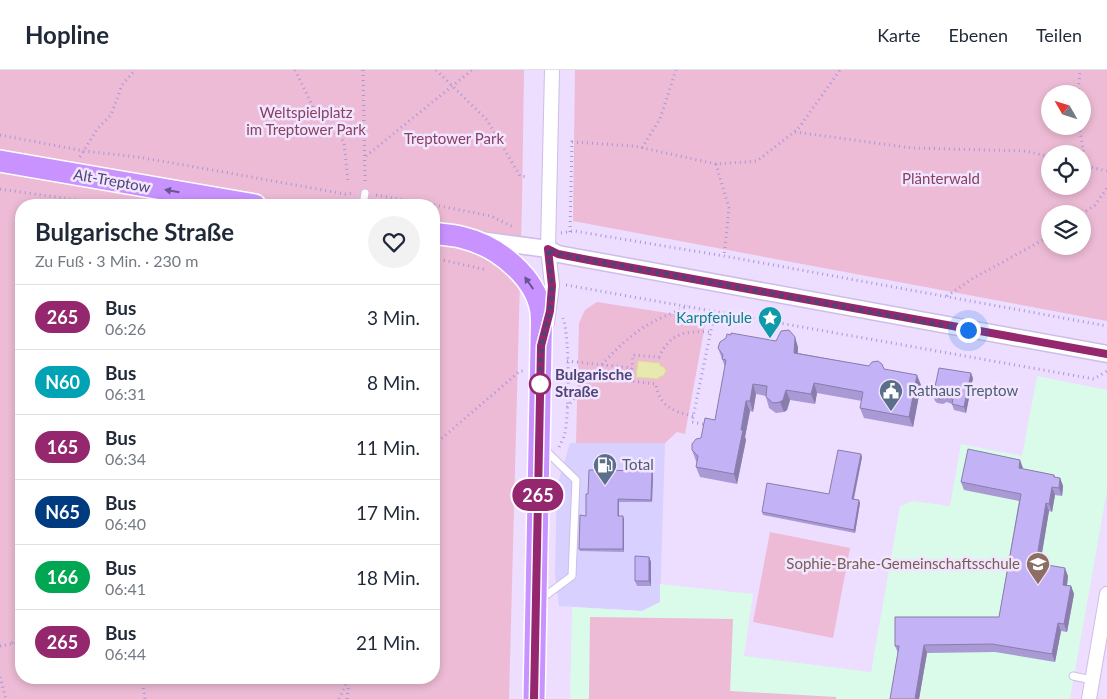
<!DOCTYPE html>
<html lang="de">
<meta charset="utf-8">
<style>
body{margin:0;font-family:Lato,sans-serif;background:#f2f2f3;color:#1f2937;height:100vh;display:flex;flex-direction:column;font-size:19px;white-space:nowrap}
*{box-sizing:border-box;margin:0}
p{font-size:16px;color:#747a83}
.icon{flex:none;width:28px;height:28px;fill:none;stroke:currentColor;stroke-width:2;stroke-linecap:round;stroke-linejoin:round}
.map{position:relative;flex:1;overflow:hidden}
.drawer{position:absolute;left:15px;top:129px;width:425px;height:485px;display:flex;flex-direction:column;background:#fff;border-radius:20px;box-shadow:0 2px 8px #0003}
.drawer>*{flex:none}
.badge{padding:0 10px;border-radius:16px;font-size:18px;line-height:32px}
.needle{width:32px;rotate:309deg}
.tools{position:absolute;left:1041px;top:15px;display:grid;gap:10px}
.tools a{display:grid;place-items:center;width:50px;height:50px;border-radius:50%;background:#fff;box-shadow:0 2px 8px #0003;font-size:25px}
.you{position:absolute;width:25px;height:25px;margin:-12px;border:4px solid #fff;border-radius:50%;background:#1a73e8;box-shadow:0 0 0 8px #1a73e833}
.map>.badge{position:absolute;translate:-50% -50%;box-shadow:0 0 0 2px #fff}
.round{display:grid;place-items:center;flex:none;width:52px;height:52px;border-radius:26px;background:#f2f2f3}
.headline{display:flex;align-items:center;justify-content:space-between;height:85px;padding:0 20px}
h1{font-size:24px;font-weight:700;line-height:38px}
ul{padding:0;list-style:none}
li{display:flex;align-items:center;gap:15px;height:65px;padding:0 20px;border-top:1px solid #e0e1e3}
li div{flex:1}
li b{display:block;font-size:19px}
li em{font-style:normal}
li .badge{min-width:55px;font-weight:700;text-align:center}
header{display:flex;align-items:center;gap:30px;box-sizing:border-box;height:70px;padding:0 25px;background:#fff;border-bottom:1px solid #e0e1e3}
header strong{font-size:24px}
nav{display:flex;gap:28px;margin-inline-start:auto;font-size:18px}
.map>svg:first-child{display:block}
</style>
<header>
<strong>Hopline</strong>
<nav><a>Karte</a><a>Ebenen</a><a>Teilen</a></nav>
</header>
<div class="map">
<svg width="1107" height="629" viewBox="0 0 1107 629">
<rect width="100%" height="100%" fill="#edddfe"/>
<!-- commercial -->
<polygon fill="#d8d0ff" points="570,373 665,373 660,532 642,541 559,536 555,504 557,416"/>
<!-- education -->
<polygon fill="#dafaea" points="1037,306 1107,320 1107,421 1070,629 570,629 572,537 642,541 660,532 660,514 753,524 744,586 871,602 900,436 912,431 950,436 961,374 1022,386"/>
<!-- green -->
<g fill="#edbbd5" fill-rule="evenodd">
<path d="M0 0H524L522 133 509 629H0ZM21 135H434V608H21Z"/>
<path d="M575 0H1107V251L573 151ZM1050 24H1082V56H1050ZM1050 84H1082V116H1050ZM1050 144H1082V176H1050Z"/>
<polygon points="597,232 706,249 685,364 677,362 665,373 576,373 579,253 585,240"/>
<polygon points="770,462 850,478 833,568 753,552"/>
<polygon points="590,547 733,549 730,621 836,627 836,629 589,629"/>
</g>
<!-- water -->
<polygon fill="#e8e9b0" stroke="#dadc96" points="638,291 660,293 660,296 664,297 666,301 663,306 659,307 658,309 636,307"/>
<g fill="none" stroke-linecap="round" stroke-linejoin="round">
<!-- service casing -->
<g stroke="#ccbee8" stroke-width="9">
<g id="service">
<polyline points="363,135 365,123"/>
<polyline points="541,529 572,506 576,410 543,378"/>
<polyline points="1073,606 1092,610"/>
</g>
</g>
<!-- minor casing -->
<g stroke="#ccbee8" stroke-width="16">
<g id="minor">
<polyline points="547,253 552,215 548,179 552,0"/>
<polyline points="1089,629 1107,524"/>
</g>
</g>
<!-- tertiary casing -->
<g stroke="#ccbee8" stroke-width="19">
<polyline id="tertiary" points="480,170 548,179 558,184 1107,284"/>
</g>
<!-- primary casing -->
<g stroke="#fff" stroke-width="24">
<g id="primary">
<polyline points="0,91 255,135"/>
<path d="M434 163C444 165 455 165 464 168 497 176 536 207 541 242 542 253 541 265 541 276L534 629"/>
</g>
</g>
<!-- path -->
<g stroke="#a896db" stroke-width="3" stroke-dasharray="1 4" stroke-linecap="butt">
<polyline points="295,0 314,39 344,72 348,112"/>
<polyline points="363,0 365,112"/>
<polyline points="436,0 487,50 520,106 528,107"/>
<polyline points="1078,24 1080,0"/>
<polyline points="1079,56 1086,95"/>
<polyline points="795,62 912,78 1026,81 1050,87"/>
<polyline points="0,65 84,81 138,87 218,101 345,124 355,123"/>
<polyline points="642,78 660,49 676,0"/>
<polyline points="366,86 472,0"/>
<polyline points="80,87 97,59 111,45 122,15 135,0"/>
<polyline points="716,94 729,138 724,186"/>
<polyline points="1082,95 1107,101"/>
<polyline points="0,119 112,135"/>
<polyline points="376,125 432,135"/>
<polyline points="434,135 491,146 513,157"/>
<polyline points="1082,144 1095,135 1107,118"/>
<polyline points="570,162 572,72 634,76 716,94 757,91 798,59 840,0"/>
<polyline points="561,163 574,161 724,186 1107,256"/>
<polyline points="434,188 487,200"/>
<polyline points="566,215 1094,309 1107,301"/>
<polyline points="947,226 972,209 1050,166"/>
<polyline points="567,291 632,298"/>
<polyline points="17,314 21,316"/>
<path d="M567 337C591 308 615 274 649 254 661 247 676 242 688 236"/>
<path d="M693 346C674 342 659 336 656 314L631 311 633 285 659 287C671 262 685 261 711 262"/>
<polyline points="708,355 692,352 715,241"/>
<polyline points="434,375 520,301 523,301"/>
<path d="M559 377C561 373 564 368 565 363 569 343 570 266 563 248"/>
<polyline points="12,573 21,564"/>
<polyline points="0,576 21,572"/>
<polyline points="0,607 6,629"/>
<polyline points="142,608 145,629"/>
<polyline points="339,629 349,608"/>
<polyline points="347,629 349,612"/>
</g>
<!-- service -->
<use href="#service" stroke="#fff" stroke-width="7"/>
<!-- minor -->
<use href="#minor" stroke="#fff" stroke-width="14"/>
<!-- tertiary -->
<use href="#tertiary" stroke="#fff" stroke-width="16"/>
<!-- primary -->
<use href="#primary" stroke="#c993ff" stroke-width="21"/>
</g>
<!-- wall -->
<g fill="#a999d4">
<polygon points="776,271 798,277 798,283 884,299 921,315 913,357 864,348 860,338 862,331 817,323 815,334 790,330 787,340 784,342 776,343 769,338 766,327 766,326 756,324 753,342 750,341 745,367 746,370 737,414 700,407 696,397 697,392 696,391 692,380 715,350 725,297 718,278"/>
<polygon points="973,308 966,343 954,340 952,334 947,332 943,334 937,333 935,331 933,326"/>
<polygon points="862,387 854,429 860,433 855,463 763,445 762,442 829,424"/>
<polygon points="1023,398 1023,399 1054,405 1055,407 1060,408 1063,416 1062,426 1055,425 1052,442 1049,441 1040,494 1068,506 1067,515 1071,516 1074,524 1067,562 1061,561 1055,592 995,582 927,583 919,629 890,629 898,583 895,576 999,547 1019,431 964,420 961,412"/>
<polygon points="653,404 652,432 619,432 619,446 624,449 624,482 580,481 579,479 586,446"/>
<polygon points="649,487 651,492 651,516 637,516 635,511"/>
</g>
<!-- shaded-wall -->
<g fill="#897dac">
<polygon points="795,267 798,277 797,293 794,283"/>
<polygon points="971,303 973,308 966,343 964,337"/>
<polygon points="917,305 921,315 913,357 909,347"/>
<polygon points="814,313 817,323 815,334 811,324"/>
<polygon points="753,314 756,324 753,342 750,331"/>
<polygon points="786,320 790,330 787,340 784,342 780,332"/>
<polygon points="746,331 750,341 745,367 746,370 737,414 734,404"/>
<polygon points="861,384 862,387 853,431 852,429"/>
<polygon points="1020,390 1023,398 1022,406 1019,398"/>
<polygon points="652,401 653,404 652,432 651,430"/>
<polygon points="1060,408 1063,416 1062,426 1059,418"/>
<polygon points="1052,417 1055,425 1052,442 1049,434"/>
<polygon points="618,429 619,432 619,449 618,446"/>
<polygon points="859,430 860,433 855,463 854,460"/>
<polygon points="1046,433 1049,441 1039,501 1036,493"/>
<polygon points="623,446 624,449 624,482 623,479"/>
<polygon points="649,487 651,492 651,516 649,511"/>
<polygon points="1065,498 1068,506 1066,523 1063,515"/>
<polygon points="1071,516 1074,524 1067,562 1064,554"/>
<polygon points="1058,553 1061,561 1055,592 1052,584"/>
<polygon points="924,575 927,583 919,629 915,629"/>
</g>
<!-- building -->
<g fill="#c4b2f6" stroke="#897dac">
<polygon points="789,260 795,267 794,283 869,296 872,292 878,291 882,294 884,299 917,305 909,347 860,338 863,322 814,313 811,324 786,320 783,330 780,332 773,333 766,327 767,316 753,314 750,331 746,331 741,360 743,360 734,404 696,397 698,386 692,380 692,374 696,369 701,368 705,348 715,350 726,290 722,289 723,285 718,278 720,272 726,268 727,264 731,265 731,263 776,271 781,261"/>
<polygon points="939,298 971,303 964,337 952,334 953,329 945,327 941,329 935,328 933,326"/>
<polygon points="968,379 1020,390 1019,398 1054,405 1054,407 1060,408 1059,418 1052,417 1049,434 1046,433 1036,493 1065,498 1063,515 1071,516 1064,554 1058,553 1052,584 992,574 924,575 915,629 890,629 899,576 895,576 895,547 999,547 1021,424 961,412"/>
<polygon points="838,380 861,384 852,429 859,430 854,460 762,442 767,413 829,424"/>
<polygon points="589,400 652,401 651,430 618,429 618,446 623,446 623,479 579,479 580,445 586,446 586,424 588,424"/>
<polygon points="635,486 649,487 649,511 635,511"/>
</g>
<!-- one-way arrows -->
<defs><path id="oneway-solid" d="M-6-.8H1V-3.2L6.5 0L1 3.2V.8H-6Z" transform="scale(1.25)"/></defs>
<g fill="#675491">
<use href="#oneway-solid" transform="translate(172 121) rotate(-170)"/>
<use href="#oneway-solid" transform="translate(529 213) rotate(-125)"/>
</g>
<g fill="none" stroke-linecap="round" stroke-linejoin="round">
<!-- line casing -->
<g stroke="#fff" stroke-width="11">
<polyline id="line" points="534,629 541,276 550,241 552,216 548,179 558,184 594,191 1107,284"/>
</g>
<!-- line -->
<use href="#line" stroke="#95276e" stroke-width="8"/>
<!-- walk -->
<polyline stroke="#4f4476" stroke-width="5" stroke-dasharray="0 9" points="540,314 540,320 541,276 550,241 552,216 548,179 558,184 968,260"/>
</g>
<!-- icons -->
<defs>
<g id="sight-pin" transform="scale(1.25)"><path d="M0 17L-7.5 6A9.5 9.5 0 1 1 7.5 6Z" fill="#0f9aa8" stroke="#f2e5ff"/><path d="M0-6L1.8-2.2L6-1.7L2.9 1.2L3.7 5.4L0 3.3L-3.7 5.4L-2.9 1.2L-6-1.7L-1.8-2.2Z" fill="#fff"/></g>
<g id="civic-pin" transform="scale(1.25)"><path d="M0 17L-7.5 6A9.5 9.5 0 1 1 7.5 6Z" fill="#5c6f8a" stroke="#f2e5ff"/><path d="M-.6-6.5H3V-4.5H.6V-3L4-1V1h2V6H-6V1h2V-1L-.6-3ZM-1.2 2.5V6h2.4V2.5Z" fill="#fff"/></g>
<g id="fuel-pin" transform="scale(1.25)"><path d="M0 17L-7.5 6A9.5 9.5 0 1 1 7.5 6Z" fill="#5c6f8a" stroke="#f2e5ff"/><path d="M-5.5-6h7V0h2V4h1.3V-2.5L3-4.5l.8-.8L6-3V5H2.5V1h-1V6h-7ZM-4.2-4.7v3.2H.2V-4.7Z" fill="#fff"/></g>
<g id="school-pin" transform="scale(1.25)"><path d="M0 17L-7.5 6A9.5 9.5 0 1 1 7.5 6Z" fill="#8d6e63" stroke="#f2e5ff"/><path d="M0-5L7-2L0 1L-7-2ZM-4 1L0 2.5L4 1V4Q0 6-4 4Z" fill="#fff"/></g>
</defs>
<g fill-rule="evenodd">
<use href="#sight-pin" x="770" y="248"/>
<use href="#civic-pin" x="891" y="321"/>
<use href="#fuel-pin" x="605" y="395"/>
<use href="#school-pin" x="1038" y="494"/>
</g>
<!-- markers -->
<circle fill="#fff" stroke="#95276e" stroke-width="2.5" cx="540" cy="314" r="10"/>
<g text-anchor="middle" stroke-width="5" stroke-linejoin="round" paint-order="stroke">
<!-- park labels -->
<g font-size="15" fill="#893f5f" stroke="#f2e5ff">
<text x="306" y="48">Weltspielplatz<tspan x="306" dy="17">im Treptower Park</tspan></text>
<text x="454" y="74">Treptower Park</text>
<text x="941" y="114">Plänterwald</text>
</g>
<!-- street labels -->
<g font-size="15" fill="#4f4476" stroke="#f2e5ff">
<text transform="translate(112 111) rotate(10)" y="5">Alt-Treptow</text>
</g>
<!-- culture labels -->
<g font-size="15" fill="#0d838f" stroke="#f2e5ff" text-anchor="end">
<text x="752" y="253">Karpfenjule</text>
</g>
<!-- stop labels -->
<g font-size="15" font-weight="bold" fill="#4f4476" stroke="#f2e5ff" text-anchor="start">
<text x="555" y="310">Bulgarische<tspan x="555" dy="17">Straße</tspan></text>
</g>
<!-- service labels -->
<g font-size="15" fill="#4e5e75" stroke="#f2e5ff" text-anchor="start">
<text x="908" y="326">Rathaus Treptow</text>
<text x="622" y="400">Total</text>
</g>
<!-- education labels -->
<g font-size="15" fill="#785e54" stroke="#f2e5ff" text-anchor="end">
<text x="1020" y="499">Sophie-Brahe-Gemeinschaftsschule</text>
</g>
</g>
</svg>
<div class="tools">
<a><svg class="needle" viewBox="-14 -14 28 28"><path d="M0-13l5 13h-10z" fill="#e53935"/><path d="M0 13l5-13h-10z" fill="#747a83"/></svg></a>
<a><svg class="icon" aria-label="locate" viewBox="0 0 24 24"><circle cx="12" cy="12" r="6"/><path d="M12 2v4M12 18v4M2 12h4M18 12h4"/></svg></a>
<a><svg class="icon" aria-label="layers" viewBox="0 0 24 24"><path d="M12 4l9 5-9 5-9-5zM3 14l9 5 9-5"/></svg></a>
</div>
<div class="you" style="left:968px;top:260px"></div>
<b class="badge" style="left:538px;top:425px;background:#95276e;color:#fff">265</b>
<section class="drawer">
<div class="headline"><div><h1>Bulgarische Straße</h1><p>Zu Fuß · 3 Min. · 230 m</p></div><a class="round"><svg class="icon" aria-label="heart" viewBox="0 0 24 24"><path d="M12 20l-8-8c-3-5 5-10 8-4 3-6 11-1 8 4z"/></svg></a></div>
<ul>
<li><span class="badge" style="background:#95276e;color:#fff">265</span><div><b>Bus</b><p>06:26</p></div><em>3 Min.</em></li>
<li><span class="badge" style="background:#00a3b4;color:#fff">N60</span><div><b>Bus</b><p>06:31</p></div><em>8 Min.</em></li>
<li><span class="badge" style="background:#95276e;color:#fff">165</span><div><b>Bus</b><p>06:34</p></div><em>11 Min.</em></li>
<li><span class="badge" style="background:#003b80;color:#fff">N65</span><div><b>Bus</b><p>06:40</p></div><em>17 Min.</em></li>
<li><span class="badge" style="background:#00a651;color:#fff">166</span><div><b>Bus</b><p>06:41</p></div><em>18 Min.</em></li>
<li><span class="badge" style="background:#95276e;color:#fff">265</span><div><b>Bus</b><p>06:44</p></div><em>21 Min.</em></li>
</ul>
</section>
</div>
